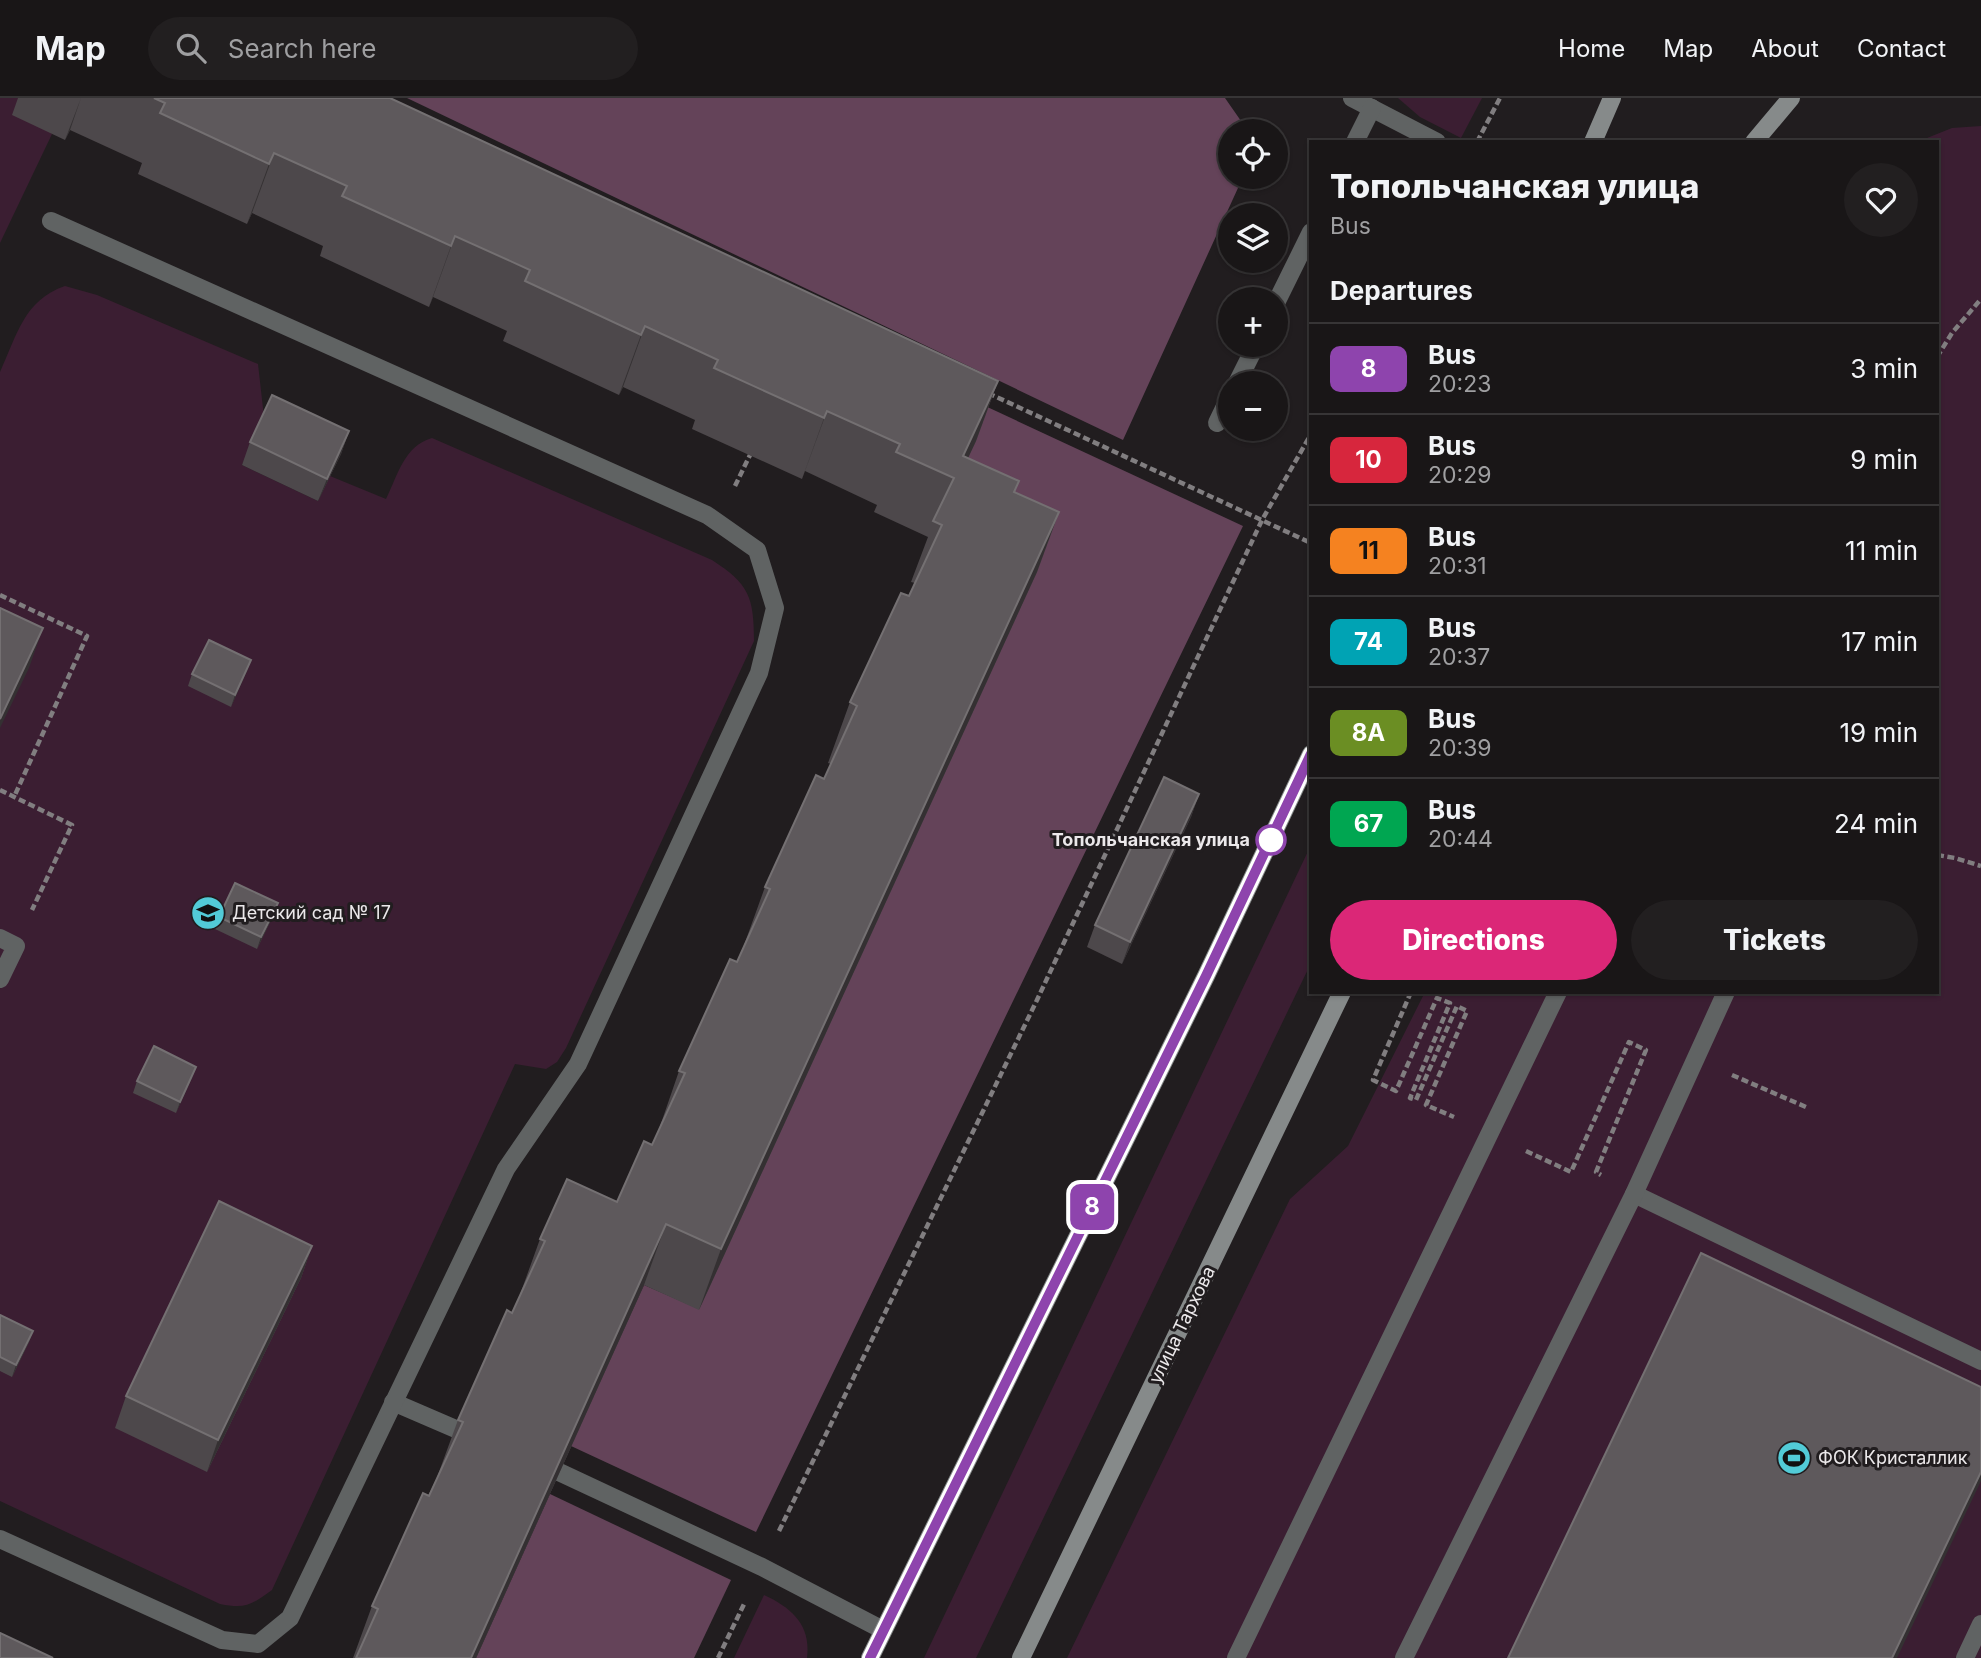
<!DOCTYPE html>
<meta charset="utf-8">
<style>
body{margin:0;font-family:Inter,sans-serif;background:#221f20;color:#f1f3f6;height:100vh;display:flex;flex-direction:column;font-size:26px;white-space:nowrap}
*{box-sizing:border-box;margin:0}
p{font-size:23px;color:#9f9fa1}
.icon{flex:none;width:38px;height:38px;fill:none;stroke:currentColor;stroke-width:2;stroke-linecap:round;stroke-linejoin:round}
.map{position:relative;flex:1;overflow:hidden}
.drawer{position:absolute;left:1309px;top:42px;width:630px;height:854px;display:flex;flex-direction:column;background:#191617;border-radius:0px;box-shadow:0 2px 5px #0004,0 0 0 2px #373536}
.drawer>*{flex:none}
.badge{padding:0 14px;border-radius:10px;font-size:24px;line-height:46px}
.tools{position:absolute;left:1218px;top:21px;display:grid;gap:14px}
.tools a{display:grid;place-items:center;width:70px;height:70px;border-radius:50%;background:#191617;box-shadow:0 2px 5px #0004,0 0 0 2px #373536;font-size:35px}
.map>.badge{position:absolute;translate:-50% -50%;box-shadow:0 0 0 4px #fff}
h2{padding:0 21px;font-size:26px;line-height:63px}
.round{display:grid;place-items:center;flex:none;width:74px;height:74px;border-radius:37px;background:#221f20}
.summary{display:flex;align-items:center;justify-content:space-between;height:119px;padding:0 21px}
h1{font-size:33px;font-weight:800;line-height:52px}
.cta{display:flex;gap:14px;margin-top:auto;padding:14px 21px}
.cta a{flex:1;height:80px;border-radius:42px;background:#db2777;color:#fff;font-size:28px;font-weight:800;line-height:80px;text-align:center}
.cta a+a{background:#221f20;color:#f1f3f6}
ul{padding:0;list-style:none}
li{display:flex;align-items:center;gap:21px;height:91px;padding:0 21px;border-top:2px solid #373536}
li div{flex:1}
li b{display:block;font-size:26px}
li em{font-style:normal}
li .badge{min-width:77px;font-weight:700;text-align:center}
header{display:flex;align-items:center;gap:42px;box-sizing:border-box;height:98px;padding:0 35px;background:#191617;border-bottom:2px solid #373536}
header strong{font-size:33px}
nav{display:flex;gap:38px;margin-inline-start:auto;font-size:24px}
.search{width:490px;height:63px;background:#221f20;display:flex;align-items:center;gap:18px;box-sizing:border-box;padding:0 24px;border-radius:38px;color:#9f9fa1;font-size:26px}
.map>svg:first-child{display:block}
</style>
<header>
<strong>Map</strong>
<div class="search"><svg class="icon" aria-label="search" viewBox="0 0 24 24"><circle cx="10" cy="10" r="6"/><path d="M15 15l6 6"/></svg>Search here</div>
<nav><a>Home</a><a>Map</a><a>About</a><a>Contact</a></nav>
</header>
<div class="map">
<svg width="1981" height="1560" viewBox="0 0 1981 1560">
<rect width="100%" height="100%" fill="#211d1f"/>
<!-- green -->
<g fill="#3b1e32">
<polygon points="0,0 19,0 52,36 0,145"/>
<polygon points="1398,0 1482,0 1461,40 1420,19"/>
<polygon points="1981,28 1981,1560 1067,1560 1290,1101 1348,1048 1425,894 1937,894 1937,44 1917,44 1952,30"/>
<path d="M65 188 97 197 258 266 264 319 242 367 318 403 330 378 386 401C398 377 404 348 432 340L712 462C749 486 754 499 754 543L566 950 557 964 546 971 515 966 272 1492C251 1507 246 1511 220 1506L0 1403V274C17 237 24 202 65 188Z"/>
<polygon points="1311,747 1311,865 976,1560 924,1560"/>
<path d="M764 1497C792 1510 811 1527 807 1560H734Z"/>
</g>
<!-- forest -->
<g fill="#644359">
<polygon points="407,0 1225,0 1248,33 1230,33 1230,79 1243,79 1123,342"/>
<polygon points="826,234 1243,428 756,1434 571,1348 644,1187 699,1211 1036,475"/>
<polygon points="550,1396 731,1482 694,1560 476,1560"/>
</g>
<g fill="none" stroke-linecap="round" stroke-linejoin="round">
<!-- path -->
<g stroke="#817e80" stroke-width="4.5" stroke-dasharray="7 3.5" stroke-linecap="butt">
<polyline points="1477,44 1500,0"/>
<polyline points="1937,259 1952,235 1981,201"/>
<polyline points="988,295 1311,445"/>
<polyline points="735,388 750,357"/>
<polyline points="0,497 87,538 14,699"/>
<polyline points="0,692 72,727 32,812"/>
<polyline points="1937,757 1955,760 1981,768"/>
<polyline points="1411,894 1373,982 1396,993 1437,900 1450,905 1410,1000 1416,1002 1457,908 1467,913 1426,1007 1454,1019"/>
<polyline points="1732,977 1806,1009"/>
<polyline points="1526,1053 1571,1074 1629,944 1646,952 1596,1074 1601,1077"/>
<polyline points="779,1433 1037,902 1262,422 1311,336"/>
<polyline points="718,1560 745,1504"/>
</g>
<!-- lane -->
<g stroke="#606363" stroke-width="18">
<polyline points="1352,0 1437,44"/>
<polyline points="1355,44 1372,10"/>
<polyline points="1276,205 1311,134"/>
<polyline points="1237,285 1256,247"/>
<polyline points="1217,325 1230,298"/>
<polyline points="0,840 16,848 0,881"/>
<polyline points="1634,1096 1981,1263"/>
<polyline points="393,1304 458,1332"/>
<polyline points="559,1374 762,1469 883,1532"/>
<polyline points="0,1441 222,1542 258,1546 290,1520 506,1071 578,966 759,575 775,510 757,452 707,417 51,123"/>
<polyline points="1236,1560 1558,894"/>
<polyline points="1404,1560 1634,1096 1726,894"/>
<polyline points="1965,1560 1981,1526"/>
</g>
<!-- secondary -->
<g stroke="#868a8a" stroke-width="18">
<polyline points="1593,44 1612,0"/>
<polyline points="1754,44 1791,0"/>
<polyline points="870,1560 1206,878 1311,656"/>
<polyline points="1021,1560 1342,894"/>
</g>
</g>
<!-- wall -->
<g fill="#4d484b">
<polygon points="18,0 390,0 998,283 976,343 968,360 1015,394 1059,414 1037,474 699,1212 644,1187 476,1560 353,1560 372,1508 436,1382 458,1322 518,1202 540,1141 617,1104 652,1047 658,1034 679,973 737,864 743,850 765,789 824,681 831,666 828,665 850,604 915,485 911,484 928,439 874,414 877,407 805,373 802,381 692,331 695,322 623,289 619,297 503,243 507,233 433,199 429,209 320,158 323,148 252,115 247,126 138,76 142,65 70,32 65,42 12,17"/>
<polygon points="349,333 341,356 318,403 242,367 250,344"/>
<polygon points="251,562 231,609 188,588 192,576"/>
<polygon points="1199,696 1191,719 1122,866 1087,849 1095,827"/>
<polygon points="278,805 274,816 257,851 215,831 219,819"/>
<polygon points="196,969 176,1015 133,995 137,983"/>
<polygon points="312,1148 301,1180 207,1374 115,1330 126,1298"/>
<polygon points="0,1217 33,1233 29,1244 12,1279 0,1273"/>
</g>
<!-- shaded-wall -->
<g fill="#343032">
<polygon points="81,0 70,32 65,42"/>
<polygon points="274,55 252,115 247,126 269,66"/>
<polygon points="455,138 433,199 429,209 451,148"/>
<polygon points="645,228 623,289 619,297 641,237"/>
<polygon points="998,283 976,343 941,418 963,358"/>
<polygon points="827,313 805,373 802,381 824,320"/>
<polygon points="349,333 341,356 318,403 327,381"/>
<polygon points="1059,414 1037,474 699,1212 721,1151"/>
<polygon points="43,530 29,570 0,630 0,621"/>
<polygon points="251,562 247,573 231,609 235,597"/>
<polygon points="1199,696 1191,719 1122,866 1130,844"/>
<polygon points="278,805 274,816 257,851 261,839"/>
<polygon points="196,969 192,980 176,1015 180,1004"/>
<polygon points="666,1126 644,1187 476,1560 471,1560"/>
<polygon points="312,1148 301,1180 207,1374 218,1342"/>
<polygon points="33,1233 29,1244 12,1279 16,1267"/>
<polygon points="1981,1374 1981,1383 1897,1560 1892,1560"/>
</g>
<!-- building -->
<g fill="#5e595c" stroke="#747072" stroke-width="2">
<polygon points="154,0 390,0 998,283 963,358 1019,383 1014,394 1059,414 721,1151 666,1126 471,1560 356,1560 378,1511 372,1508 423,1395 429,1398 463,1324 458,1322 507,1212 512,1215 545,1143 540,1141 567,1081 617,1104 644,1043 652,1047 685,975 679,973 730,861 737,864 770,791 765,789 816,677 824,681 857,608 850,604 901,495 909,498 942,427 933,423 954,380 896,354 900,346 827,313 824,320 714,270 718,262 645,228 641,237 525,183 530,172 455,138 451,148 342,98 347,88 274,55 269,66 160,15 165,5"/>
<polygon points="272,297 349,333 327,381 250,344"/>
<polygon points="0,510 43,530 0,621"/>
<polygon points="209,542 251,562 235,597 192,576"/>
<polygon points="1164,679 1199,696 1130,844 1095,827"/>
<polygon points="235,785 278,805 261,839 219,819"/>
<polygon points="154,948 196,969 180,1004 137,983"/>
<polygon points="219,1103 312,1148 218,1342 126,1298"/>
<polygon points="1701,1155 1981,1289 1981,1374 1892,1560 1508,1560"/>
<polygon points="0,1217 33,1233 16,1267 0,1259"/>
<polygon points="0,1535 53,1560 0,1560"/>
</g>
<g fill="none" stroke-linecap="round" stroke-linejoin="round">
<!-- line casing -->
<g stroke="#fff" stroke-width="16">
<polyline id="line" points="870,1560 1206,878 1311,656"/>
</g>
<!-- line -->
<use href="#line" stroke="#8e44ad" stroke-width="10"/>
</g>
<!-- icons -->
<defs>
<g id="school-disc" transform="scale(1.75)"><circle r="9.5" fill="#52cbd7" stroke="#211d1f"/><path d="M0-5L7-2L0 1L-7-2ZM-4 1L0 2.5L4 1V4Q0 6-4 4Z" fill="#111"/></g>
<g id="stadium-disc" transform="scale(1.75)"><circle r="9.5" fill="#52cbd7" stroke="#211d1f"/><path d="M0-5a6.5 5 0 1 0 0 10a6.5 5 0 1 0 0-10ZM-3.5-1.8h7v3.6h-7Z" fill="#111"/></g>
</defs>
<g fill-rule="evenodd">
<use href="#school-disc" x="208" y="815"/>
<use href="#stadium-disc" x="1794" y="1360"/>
</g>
<!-- markers -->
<circle fill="#fff" stroke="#8e44ad" stroke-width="3.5" cx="1271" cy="742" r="14"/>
<g text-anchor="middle" stroke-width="6" stroke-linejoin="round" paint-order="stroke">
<!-- stop labels -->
<g font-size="18" font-weight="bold" fill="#ebe8ea" stroke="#211d1f" text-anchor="end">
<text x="1250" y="748">Топольчанская улица</text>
</g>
<!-- poi labels -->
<g font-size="18" fill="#ebe8ea" stroke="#211d1f" text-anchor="start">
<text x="232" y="821">Детский сад № 17</text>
<text x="1818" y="1366">ФОК Кристаллик</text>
</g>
<!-- street labels -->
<g font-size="18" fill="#ebe8ea" stroke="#211d1f">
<text transform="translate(1182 1227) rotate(-64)" y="6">улица Тархова</text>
</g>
</g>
</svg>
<div class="tools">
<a><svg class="icon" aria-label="locate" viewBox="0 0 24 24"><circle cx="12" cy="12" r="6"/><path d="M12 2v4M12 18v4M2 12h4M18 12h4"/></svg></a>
<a><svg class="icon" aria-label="layers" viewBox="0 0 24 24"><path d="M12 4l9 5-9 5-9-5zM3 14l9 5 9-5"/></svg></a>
<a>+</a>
<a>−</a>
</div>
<b class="badge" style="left:1092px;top:1109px;background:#8e44ad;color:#fff">8</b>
<section class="drawer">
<div class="summary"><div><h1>Топольчанская улица</h1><p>Bus</p></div><a class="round"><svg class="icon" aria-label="heart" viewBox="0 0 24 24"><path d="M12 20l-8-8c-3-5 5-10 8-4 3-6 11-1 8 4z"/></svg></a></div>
<h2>Departures</h2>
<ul>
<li><span class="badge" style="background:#8e44ad;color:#fff">8</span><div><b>Bus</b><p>20:23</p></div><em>3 min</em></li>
<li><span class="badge" style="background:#d7263d;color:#fff">10</span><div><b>Bus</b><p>20:29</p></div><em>9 min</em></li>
<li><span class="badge" style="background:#f58220;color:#111">11</span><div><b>Bus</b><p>20:31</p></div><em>11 min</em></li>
<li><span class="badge" style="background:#00a3b4;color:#fff">74</span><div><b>Bus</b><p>20:37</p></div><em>17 min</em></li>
<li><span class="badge" style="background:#6b8e23;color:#fff">8А</span><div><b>Bus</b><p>20:39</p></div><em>19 min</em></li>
<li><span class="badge" style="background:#00a651;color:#fff">67</span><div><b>Bus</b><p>20:44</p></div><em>24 min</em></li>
</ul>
<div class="cta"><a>Directions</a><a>Tickets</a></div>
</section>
</div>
